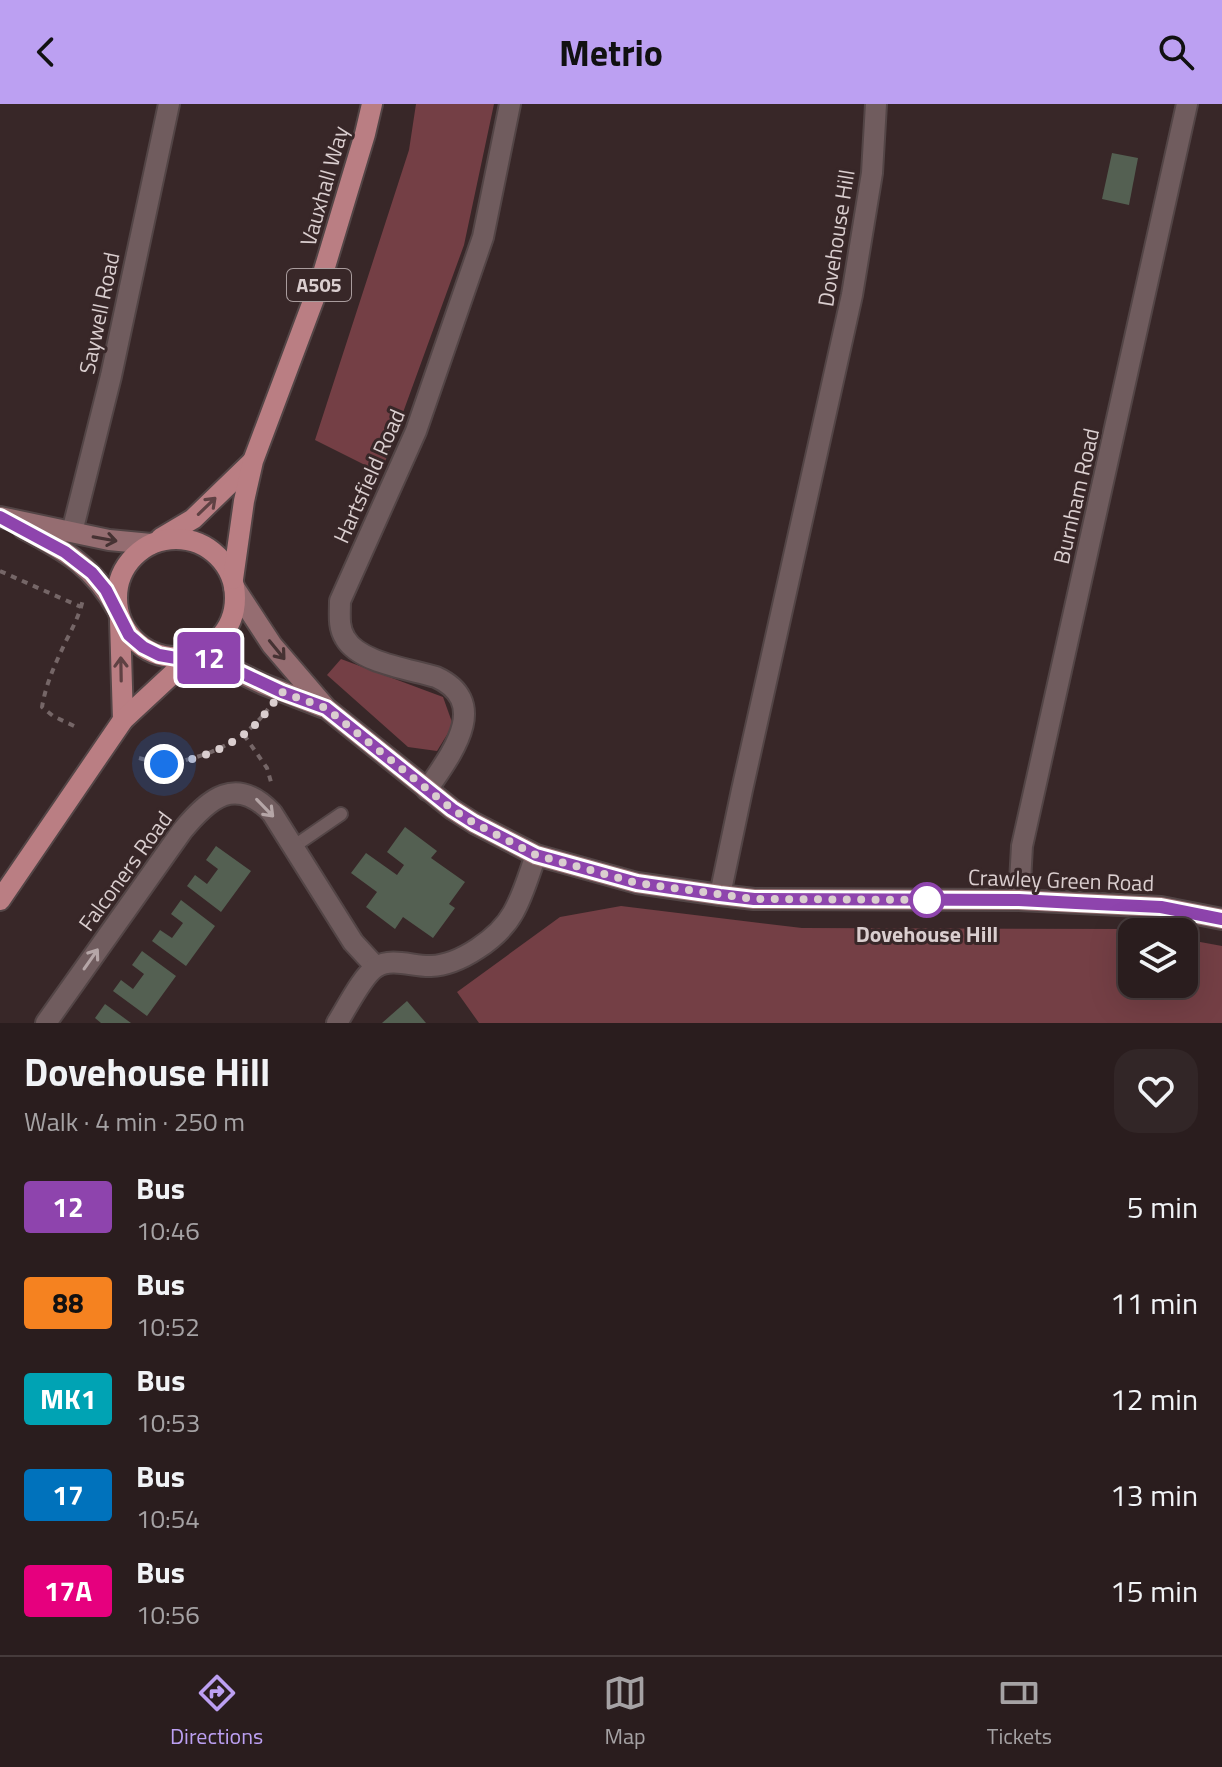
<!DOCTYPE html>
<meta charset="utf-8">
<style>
body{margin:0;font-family:"Titillium Web",sans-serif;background:#322627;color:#f1f3f6;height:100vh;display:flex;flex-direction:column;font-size:30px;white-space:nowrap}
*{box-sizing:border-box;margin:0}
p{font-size:26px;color:#a5a2a4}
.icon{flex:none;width:44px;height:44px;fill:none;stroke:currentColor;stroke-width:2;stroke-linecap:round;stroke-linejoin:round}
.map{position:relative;height:919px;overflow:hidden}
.sheet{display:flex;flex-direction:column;background:#2a1d1e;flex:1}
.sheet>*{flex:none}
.badge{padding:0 16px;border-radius:6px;font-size:28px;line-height:52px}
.buttons{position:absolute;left:1118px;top:814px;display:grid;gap:16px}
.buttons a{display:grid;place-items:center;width:80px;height:80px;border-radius:16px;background:#2a1d1e;box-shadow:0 8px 32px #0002,0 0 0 2px #463b3c;font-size:40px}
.you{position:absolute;width:40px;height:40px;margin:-20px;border:6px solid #fff;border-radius:50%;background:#1a73e8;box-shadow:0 0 0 12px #1a73e833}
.map>.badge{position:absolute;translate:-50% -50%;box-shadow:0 0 0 4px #fff}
.round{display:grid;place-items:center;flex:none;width:84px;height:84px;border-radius:24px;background:#322627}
.headline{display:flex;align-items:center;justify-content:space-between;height:136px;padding:0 24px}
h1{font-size:38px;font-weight:700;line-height:60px}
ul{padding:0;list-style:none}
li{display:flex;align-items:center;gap:24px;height:96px;padding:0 24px}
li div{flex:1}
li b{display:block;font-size:30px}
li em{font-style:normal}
li .badge{min-width:88px;font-weight:700;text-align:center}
header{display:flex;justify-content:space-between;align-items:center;height:104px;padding:0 24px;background:#bca0f2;color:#111;font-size:36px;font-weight:700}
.menu{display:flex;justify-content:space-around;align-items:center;height:112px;border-top:2px solid #463b3c;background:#2a1d1e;font-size:22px;color:#a5a2a4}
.menu a{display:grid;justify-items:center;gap:4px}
.menu .on{color:#bca0f2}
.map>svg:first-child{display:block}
</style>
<header><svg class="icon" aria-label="back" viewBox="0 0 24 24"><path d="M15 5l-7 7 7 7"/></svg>Metrio<svg class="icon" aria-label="search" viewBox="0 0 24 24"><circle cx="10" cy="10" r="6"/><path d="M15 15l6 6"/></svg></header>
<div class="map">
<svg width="1222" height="919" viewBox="0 0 1222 919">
<rect width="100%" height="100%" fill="#382728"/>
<!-- green -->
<g fill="#743f45">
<polygon points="416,0 494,0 464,141 381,369 315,336 409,46"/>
<polygon points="341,555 443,593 453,621 437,647 408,643 327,571"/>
<polygon points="621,802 802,824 1130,825 1147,828 1132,828 1132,880 1184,880 1184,835 1222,842 1222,919 479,919 457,888 560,813"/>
</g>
<!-- building -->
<g fill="#546052">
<polygon points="1112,49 1138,54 1129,101 1102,95"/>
<polygon points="405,723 437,747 431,754 465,778 449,800 455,804 433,834 403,813 395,825 366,803 377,788 351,769 366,749 397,771 404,761 387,748"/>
<polygon points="216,742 251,767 221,808 187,782 195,771 207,780 218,765 206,756"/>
<polygon points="181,796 215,822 186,862 152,837 160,826 172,834 183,819 171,810"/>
<polygon points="142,847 176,872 147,912 113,887 121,876 133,885 144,870 132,861"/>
<polygon points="407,897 426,919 382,919"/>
<polygon points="105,900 131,919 101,919 95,914"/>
</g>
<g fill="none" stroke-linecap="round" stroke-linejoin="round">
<!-- lane casing -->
<g stroke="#534546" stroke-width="16">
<polyline id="lane" points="293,743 341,710"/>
</g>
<!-- street casing -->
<g stroke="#534546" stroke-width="24">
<g id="street">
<polyline points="72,428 111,272 169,0"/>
<path d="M427 686C449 653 493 599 436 573 410 565 359 559 345 534 338 523 340 510 340 497L416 327 483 133 510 0"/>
<polyline points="720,791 742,686 852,191 872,69 876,0"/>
<polyline points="1019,796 1022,742 1187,0"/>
<path d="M46 919 182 727C209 694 236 671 272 709L353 838 376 863"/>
<path d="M337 919C346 905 363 871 376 863 392 853 414 863 431 862 460 861 499 834 513 809 523 792 529 770 536 751"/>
</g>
</g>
<!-- secondary casing -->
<g stroke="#534546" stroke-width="24">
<g id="secondary">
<polyline points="0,413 109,436 151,440"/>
<path d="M24 425C67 448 93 462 118 507"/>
<polyline points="234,483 272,541 326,604 452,705 474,719 536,751 637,779 720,791 754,795 1019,796 1161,803 1222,815"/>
<polyline points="199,549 263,580 322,603"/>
</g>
</g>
<!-- primary casing -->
<g stroke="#534546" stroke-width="24">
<g id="primary">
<polyline points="161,434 193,415 252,358"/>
<circle cx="176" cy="494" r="59"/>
<polyline points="233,475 244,397 253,357 321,176 365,30 372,0"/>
<polyline points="120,516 123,616"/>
<polyline points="0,796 123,616 193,551"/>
</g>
</g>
<!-- path -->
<g stroke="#756667" stroke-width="4" stroke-dasharray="6 6" stroke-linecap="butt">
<polyline points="0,467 81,503"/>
<path d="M74 622 53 612 42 603C46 579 56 558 66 537 73 523 80 510 83 495"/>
<polyline points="244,631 267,664 271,678"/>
<path d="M139 654C147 656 156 659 164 660 173 661 181 658 189 655 221 647 249 631 268 605"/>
</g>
<!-- lane -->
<use href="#lane" stroke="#705c5e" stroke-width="12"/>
<!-- street -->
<use href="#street" stroke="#705c5e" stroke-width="20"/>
<!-- secondary -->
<use href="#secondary" stroke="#956d71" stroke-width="20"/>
<!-- primary -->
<use href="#primary" stroke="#ba7e83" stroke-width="20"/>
</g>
<!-- one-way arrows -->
<defs><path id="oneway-shaft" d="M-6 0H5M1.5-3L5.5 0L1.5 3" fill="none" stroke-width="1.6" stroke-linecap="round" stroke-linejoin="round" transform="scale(2)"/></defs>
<g stroke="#5f4143">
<use href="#oneway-shaft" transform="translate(207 402) rotate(-44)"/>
<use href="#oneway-shaft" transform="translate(121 565) rotate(-91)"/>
</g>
<g stroke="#463233">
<use href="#oneway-shaft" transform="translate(105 435) rotate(10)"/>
<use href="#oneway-shaft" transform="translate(277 546) rotate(51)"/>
</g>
<g stroke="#b5a6a7">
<use href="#oneway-shaft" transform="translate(265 704) rotate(46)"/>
<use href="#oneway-shaft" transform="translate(91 855) rotate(-55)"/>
</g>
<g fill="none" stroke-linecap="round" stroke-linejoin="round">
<!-- line casing -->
<g stroke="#fff" stroke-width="18">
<polyline id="line" points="0,413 65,448 92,469 106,486 129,531 143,543 159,551 176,554 199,549 282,588 326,604 452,705 474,719 536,751 637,779 720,791 754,795 1019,796 1076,799 1161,803 1222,815"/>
</g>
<!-- line -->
<use href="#line" stroke="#8e44ad" stroke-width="12"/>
<!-- walk -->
<path stroke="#dacecf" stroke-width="8" stroke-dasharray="0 14.4" d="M164 660C191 658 221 647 243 631 259 620 270 603 282 588L326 604 452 705 474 719 536 751 637 779 754 795 931 796H927"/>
</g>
<!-- markers -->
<circle fill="#fff" stroke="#8e44ad" stroke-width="4" cx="927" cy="796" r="16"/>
<g text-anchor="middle" stroke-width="6" stroke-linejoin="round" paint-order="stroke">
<!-- shield labels -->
<rect fill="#382728" stroke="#a99c9d" stroke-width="2" x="287" y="165" width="64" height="32" rx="6"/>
<g font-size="20" font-weight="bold" fill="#dacecf">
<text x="319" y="188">A505</text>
</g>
<!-- street labels -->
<g font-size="22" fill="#dacecf" stroke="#382728">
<text transform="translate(324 82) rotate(-74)" y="8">Vauxhall Way</text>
<text transform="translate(836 134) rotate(-81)" y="8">Dovehouse Hill</text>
<text transform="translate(99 209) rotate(-78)" y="8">Saywell Road</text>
<text transform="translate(369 372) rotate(-66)" y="8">Hartsfield Road</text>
<text transform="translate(1076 392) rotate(-77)" y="8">Burnham Road</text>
<text transform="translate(125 767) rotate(-54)" y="8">Falconers Road</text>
<text transform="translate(1061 776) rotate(2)" y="8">Crawley Green Road</text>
</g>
<!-- stop labels -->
<g font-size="22" font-weight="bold" fill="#dacecf" stroke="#382728">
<text x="927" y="838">Dovehouse Hill</text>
</g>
</g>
</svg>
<div class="buttons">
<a><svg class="icon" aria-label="layers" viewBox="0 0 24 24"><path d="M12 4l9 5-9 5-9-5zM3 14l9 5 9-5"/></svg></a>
</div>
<div class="you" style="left:164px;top:660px"></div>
<b class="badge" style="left:209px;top:554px;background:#8e44ad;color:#fff">12</b>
</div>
<section class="sheet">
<div class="headline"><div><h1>Dovehouse Hill</h1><p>Walk · 4 min · 250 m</p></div><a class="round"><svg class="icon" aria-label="heart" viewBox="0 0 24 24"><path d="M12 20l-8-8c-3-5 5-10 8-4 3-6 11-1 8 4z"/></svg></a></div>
<ul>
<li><span class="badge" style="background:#8e44ad;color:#fff">12</span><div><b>Bus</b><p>10:46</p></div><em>5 min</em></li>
<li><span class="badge" style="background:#f58220;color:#111">88</span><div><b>Bus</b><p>10:52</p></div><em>11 min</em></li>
<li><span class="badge" style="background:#00a3b4;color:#fff">MK1</span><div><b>Bus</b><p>10:53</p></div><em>12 min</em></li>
<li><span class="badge" style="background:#0072bc;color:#fff">17</span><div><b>Bus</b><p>10:54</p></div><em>13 min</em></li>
<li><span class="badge" style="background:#e6007e;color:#fff">17A</span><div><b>Bus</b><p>10:56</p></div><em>15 min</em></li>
</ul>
</section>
<nav class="menu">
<a class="on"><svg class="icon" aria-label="directions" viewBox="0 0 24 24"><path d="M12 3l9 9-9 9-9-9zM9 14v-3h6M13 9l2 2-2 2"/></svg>Directions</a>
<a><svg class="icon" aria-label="map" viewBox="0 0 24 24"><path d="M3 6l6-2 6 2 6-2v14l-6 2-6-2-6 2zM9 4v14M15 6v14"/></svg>Map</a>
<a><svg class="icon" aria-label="tickets" viewBox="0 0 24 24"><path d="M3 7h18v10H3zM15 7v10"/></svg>Tickets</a>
</nav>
